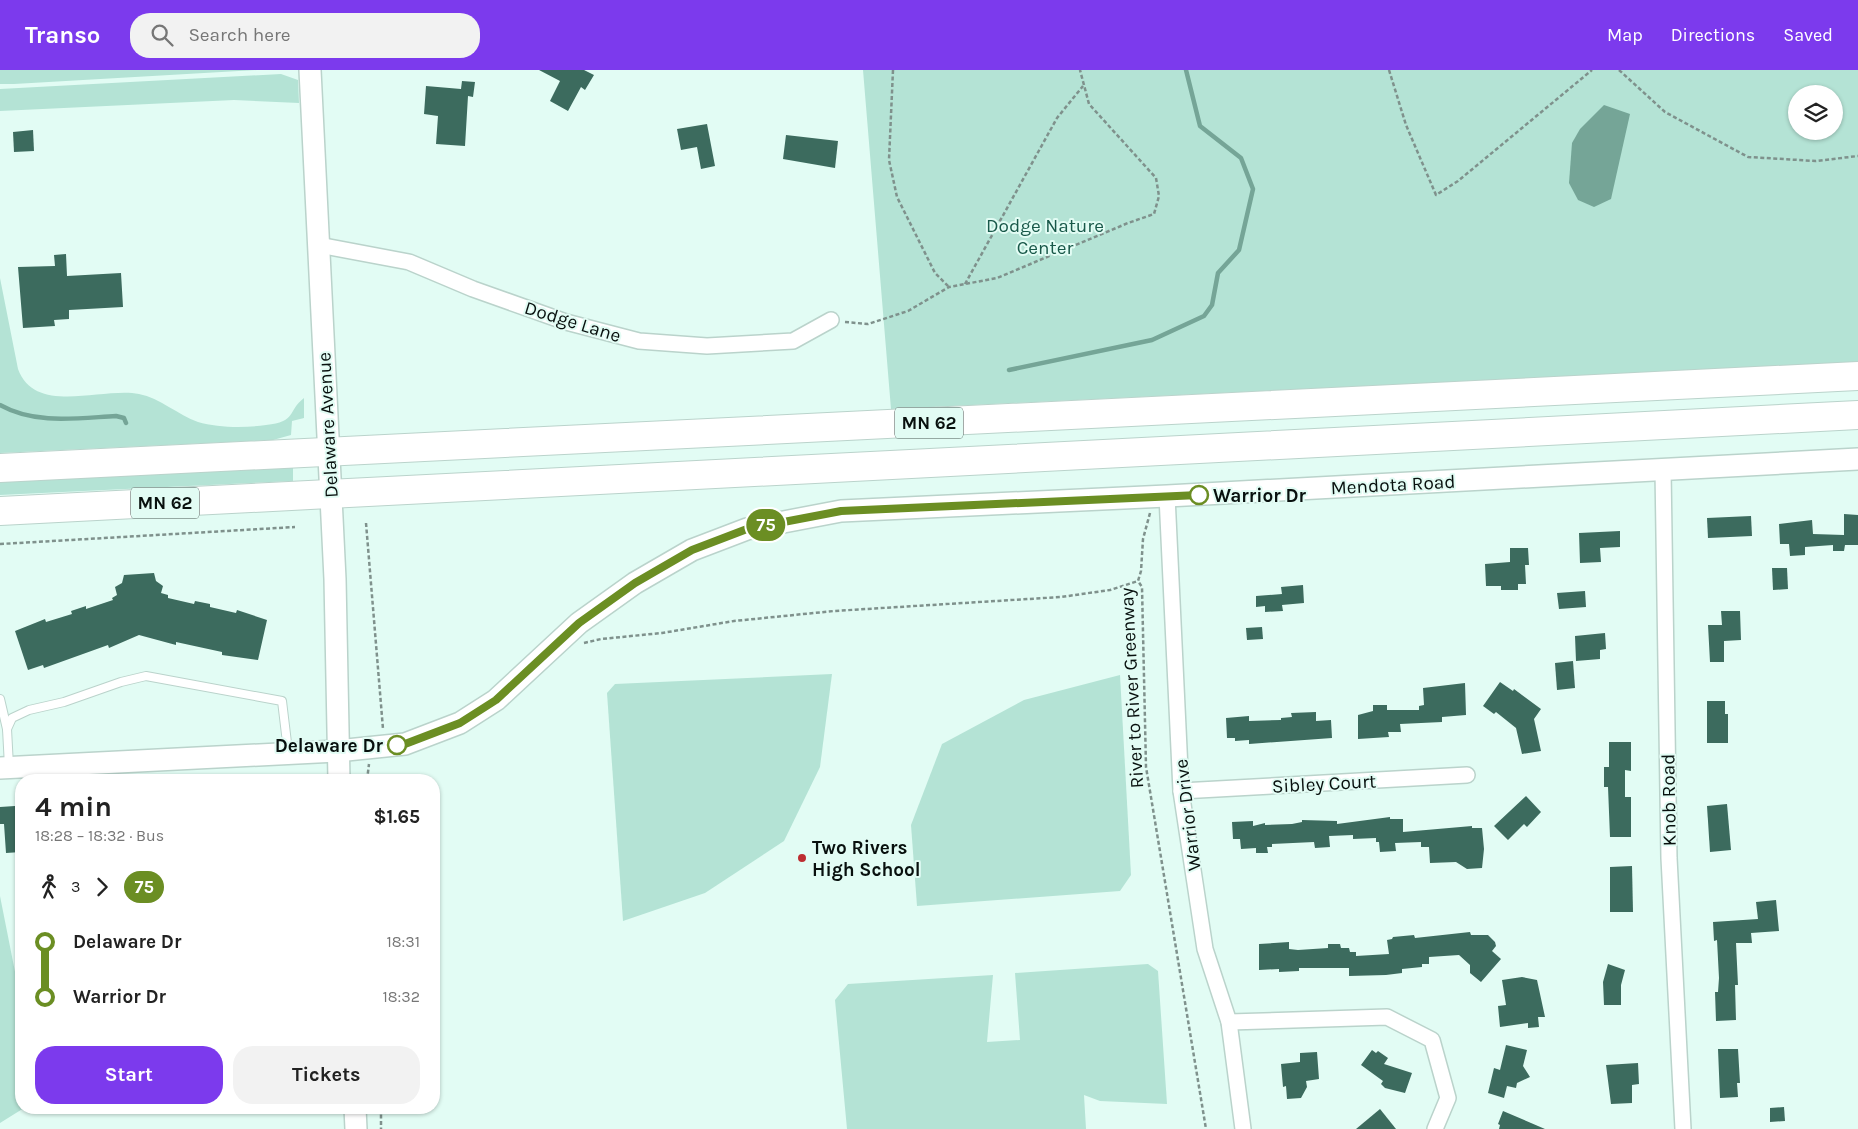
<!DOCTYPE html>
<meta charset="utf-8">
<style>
body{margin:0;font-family:Karla,sans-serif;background:#f2f2f2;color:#222;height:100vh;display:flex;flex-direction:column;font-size:19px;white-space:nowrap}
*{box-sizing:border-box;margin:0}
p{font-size:16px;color:#767676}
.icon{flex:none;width:28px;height:28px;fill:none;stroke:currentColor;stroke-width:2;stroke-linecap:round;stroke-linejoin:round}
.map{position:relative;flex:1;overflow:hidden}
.details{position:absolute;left:15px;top:704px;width:425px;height:340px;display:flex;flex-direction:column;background:#fff;border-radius:20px;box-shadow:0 1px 4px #0004}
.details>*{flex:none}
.badge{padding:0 10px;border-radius:16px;font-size:18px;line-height:32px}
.buttons{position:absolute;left:1788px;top:15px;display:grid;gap:10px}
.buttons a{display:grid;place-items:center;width:55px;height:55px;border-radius:50%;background:#fff;box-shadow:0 1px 4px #0004;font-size:25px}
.map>.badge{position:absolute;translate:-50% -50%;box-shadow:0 0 0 2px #fff}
.legs{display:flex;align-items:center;gap:8px;height:55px;padding:0 20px;font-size:16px}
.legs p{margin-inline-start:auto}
.summary{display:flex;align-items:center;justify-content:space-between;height:85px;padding:0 20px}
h1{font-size:28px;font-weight:700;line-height:38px}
.button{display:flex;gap:10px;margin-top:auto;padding:10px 20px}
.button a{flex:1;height:58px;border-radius:20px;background:#7c3aed;color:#fff;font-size:20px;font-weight:700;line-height:58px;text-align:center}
.button a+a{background:#f2f2f2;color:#222}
ul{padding:0 20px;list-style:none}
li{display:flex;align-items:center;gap:18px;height:55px;font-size:19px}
li i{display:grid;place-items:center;width:8px;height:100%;margin:0 6px;background:currentColor}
li i::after{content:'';width:12px;height:12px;margin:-6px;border:4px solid;border-radius:50%;background:#fff}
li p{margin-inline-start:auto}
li:first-child i{background:linear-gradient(#0000 50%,currentColor 0)}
li:last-child i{background:linear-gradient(currentColor 50%,#0000 0)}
header{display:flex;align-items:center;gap:30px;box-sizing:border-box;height:70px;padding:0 25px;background:#7c3aed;color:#fff}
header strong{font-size:24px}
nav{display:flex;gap:28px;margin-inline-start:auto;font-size:18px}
.search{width:350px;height:45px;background:#f2f2f2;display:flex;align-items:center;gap:12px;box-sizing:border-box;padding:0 18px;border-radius:20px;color:#767676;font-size:19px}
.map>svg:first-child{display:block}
</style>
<header>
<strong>Transo</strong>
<div class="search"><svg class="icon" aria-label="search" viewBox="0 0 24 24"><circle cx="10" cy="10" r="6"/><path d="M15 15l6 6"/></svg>Search here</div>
<nav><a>Map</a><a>Directions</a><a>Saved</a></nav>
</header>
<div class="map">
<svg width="1858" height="1059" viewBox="0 0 1858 1059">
<rect width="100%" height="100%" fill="#e2fcf4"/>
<!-- green -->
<g fill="#b4e3d5" fill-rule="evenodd">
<polygon points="0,0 257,0 14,14 0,14"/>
<path d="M863 0H1858V292L891 339ZM1796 24H1834V61H1796Z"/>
<polygon points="281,4 298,10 299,33 234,30 0,41 0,19"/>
<path d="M0 208 18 299C35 346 102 317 139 324 160 328 178 345 198 352 218 358 246 358 266 355 297 352 287 341 304 328V348L292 351 291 365 273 370 0 383Z"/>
<polygon points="293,395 293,411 0,425 0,409"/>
<polygon points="832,604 820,697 784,771 705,823 623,851 607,623 615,614"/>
<polygon points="1120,605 1131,805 1120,821 917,836 911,755 942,674 1024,630"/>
<polygon points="0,826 19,922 21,1038 24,1038 0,1053"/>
<polygon points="1148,894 1158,901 1167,1034 1100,1031 1084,1025 1086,1059 847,1059 835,930 848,914 993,905 987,972 1020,970 1015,903"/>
</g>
<!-- water -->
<polygon fill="#75a597" points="1604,35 1630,44 1611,129 1594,137 1578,130 1569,113 1572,73 1580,59"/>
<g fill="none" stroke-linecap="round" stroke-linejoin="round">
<!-- stream -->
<g stroke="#75a597" stroke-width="4.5">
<polyline points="1009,300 1152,270 1204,246 1212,235 1218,203 1239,180 1253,119 1241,88 1200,56 1186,0"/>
<path d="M0 335C35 355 78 348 116 346L124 348 126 353"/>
</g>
</g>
<!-- building -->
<g fill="#3c6b5e">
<polygon points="539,0 584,0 594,5 585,20 581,17 568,41 550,31 560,11"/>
<polygon points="462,11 475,12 473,27 468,26 465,76 436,74 438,46 424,44 426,16 461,19"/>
<polygon points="707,54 715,96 701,99 697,77 681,80 677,59"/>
<polygon points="33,60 34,81 14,82 13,62"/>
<polygon points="786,65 838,71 835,98 783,89"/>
<polygon points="66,184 67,206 121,203 123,237 69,240 69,249 54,250 55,256 23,258 18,197 55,196 54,185"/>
<polygon points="1844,444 1858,445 1858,475 1845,475 1844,481 1833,481 1833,475 1805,477 1805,485 1790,486 1789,474 1780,474 1779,454 1812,450 1813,464 1844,465"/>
<polygon points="1751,446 1752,466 1708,468 1707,448"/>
<polygon points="1620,461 1620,477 1600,478 1601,492 1580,493 1579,463"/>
<polygon points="1510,478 1528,478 1529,495 1525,495 1526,514 1518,514 1518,520 1501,520 1501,516 1486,516 1485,494 1510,492"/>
<polygon points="1772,498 1787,498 1788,519 1773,520"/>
<polygon points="154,503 156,511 163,516 161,523 168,525 168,528 194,534 195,531 210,534 210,537 236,543 237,540 267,550 258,590 222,585 222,582 176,572 176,575 139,565 109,578 108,575 44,598 43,595 28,600 15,561 45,549 46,552 72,544 71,541 86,536 86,539 113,530 112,528 117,525 115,517 122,513 124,505"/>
<polygon points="1303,515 1304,533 1282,535 1283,541 1265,542 1265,536 1256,537 1256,526 1282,524 1281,517"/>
<polygon points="1585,521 1586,537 1559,539 1557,523"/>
<polygon points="1721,541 1740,541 1741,570 1724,571 1724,592 1710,592 1708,555 1722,555"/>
<polygon points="1262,557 1263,569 1247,570 1246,558"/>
<polygon points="1605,563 1606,579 1600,580 1600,589 1576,591 1575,566"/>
<polygon points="1573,591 1575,618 1557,620 1555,593"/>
<polygon points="1500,612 1513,621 1514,619 1541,639 1534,649 1541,681 1522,684 1516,658 1496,642 1494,644 1483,636"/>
<polygon points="1465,613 1466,645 1442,647 1442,652 1400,654 1401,662 1388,662 1389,667 1358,669 1358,645 1373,641 1373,635 1387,635 1387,640 1419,640 1419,636 1424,635 1423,618"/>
<polygon points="1707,631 1725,631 1725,644 1728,644 1728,673 1707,673"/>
<polygon points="1316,642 1316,651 1331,650 1332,668 1249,674 1249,670 1235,671 1235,668 1227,668 1226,648 1249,646 1249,651 1281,650 1281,648 1292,647 1291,643"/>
<polygon points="1609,672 1631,672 1631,701 1625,700 1625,727 1631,727 1631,767 1610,767 1608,717 1604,717 1604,697 1609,697"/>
<polygon points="1526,726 1541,742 1527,757 1524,754 1508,770 1494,756"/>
<polygon points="1727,734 1731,780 1710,782 1707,736"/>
<polygon points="15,736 16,758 21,758 21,782 6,783 4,754 0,754 0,737"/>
<polygon points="1390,747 1390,749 1403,749 1403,762 1472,756 1472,758 1482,758 1484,779 1482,798 1467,799 1456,792 1430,793 1429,777 1421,777 1421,772 1395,773 1396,781 1380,782 1379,772 1376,772 1376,768 1353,769 1353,765 1329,766 1330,777 1315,778 1314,772 1272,774 1272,777 1267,777 1268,783 1256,783 1256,778 1241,779 1240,769 1233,769 1232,752 1253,751 1253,756 1265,753 1265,755 1292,754 1302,752 1302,750 1337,751 1337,754"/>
<polygon points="1632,796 1633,842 1610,842 1610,797"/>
<polygon points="1776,830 1779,861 1751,863 1752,873 1736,873 1738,915 1735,915 1736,950 1716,951 1715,922 1718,922 1719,908 1717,870 1714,871 1713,852 1758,849 1756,832"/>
<polygon points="1470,862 1471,865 1488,865 1495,872 1496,876 1492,881 1501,889 1481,912 1470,903 1470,895 1459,885 1429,887 1429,894 1422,894 1422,897 1402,899 1402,903 1386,905 1349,906 1349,898 1299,898 1299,901 1279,902 1279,899 1259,900 1259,874 1289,872 1289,879 1298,880 1328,878 1328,874 1340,874 1341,878 1349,878 1350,882 1356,882 1356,886 1389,884 1387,870 1392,869 1393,867 1414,865 1415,868"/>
<polygon points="1608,894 1625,900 1621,915 1621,935 1604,935 1603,912"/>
<polygon points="1522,907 1537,910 1545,947 1538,947 1539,957 1528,958 1528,953 1500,957 1498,936 1506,935 1502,910"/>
<polygon points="1506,975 1527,980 1523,996 1530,1007 1517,1013 1516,1018 1507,1016 1504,1028 1488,1023 1494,998 1500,1000"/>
<polygon points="1718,979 1738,979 1740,1013 1737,1013 1738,1027 1720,1028"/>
<polygon points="1372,980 1376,983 1378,981 1388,988 1384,994 1412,1003 1405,1023 1385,1018 1381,1014 1383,1011 1361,995"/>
<polygon points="1317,982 1319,1009 1306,1011 1307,1017 1301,1028 1287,1029 1286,1016 1283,1017 1281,994 1300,992 1300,983"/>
<polygon points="1638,993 1639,1014 1632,1015 1632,1033 1611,1034 1606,995"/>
<polygon points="1784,1037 1785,1051 1770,1052 1770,1038"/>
<polygon points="1380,1039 1396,1059 1356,1059"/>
<polygon points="1503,1041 1545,1059 1499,1059 1500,1055 1498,1054"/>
</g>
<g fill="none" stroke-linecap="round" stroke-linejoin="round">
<!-- lane casing -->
<g stroke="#bad3cb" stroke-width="10">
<g id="lane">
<polyline points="0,629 7,659"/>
<polyline points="9,696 7,659 12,648 29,640 64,632 121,612 146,606 282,631 288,681"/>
</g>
</g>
<!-- street casing -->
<g stroke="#bad3cb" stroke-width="18">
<g id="street">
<polyline points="319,175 409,192 473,219 566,252 639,271 707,276 793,271 831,250"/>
<polyline points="1663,400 1669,788 1683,1059"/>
<polyline points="1167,426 1181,721 1205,879 1229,952 1243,1059"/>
<polyline points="1181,721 1467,705"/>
<polyline points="1229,952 1387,947 1432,970 1448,1028 1435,1059"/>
</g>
</g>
<!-- secondary casing -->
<g stroke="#bad3cb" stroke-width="24">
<g id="secondary">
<polyline points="310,0 335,509 339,710"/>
<polyline points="0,698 337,681 405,674 460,653 496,630 579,553 635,513 692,480 747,459 841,441 1167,426 1858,389"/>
<polyline points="355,1038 356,1059"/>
</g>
</g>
<!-- highway casing -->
<g stroke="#bad3cb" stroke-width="30">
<g id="highway">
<polyline points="0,398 1858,306"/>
<polyline points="0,441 1858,345"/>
</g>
</g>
<!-- path -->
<g stroke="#7f918c" stroke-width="2.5" stroke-dasharray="4 2.5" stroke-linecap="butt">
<polyline points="893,0 889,90 897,127 935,203 949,217"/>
<polyline points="1389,0 1406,55 1436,125 1458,111 1592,0"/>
<polyline points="1619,0 1665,42 1748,87 1816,91 1858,86"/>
<polyline points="965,214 1057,48 1083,16"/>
<polyline points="845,252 868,254 908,241 949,217 997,208 1128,153 1154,144 1159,126 1156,108 1089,34 1080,0"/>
<polyline points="1150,443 1143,469 1141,501 1138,511 1142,517 1146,697 1206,1059"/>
<polyline points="366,453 383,659"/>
<polyline points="0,474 295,457"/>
<polyline points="584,573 601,569 662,563 734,551 834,541 1061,527 1110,520 1138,511"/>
<polyline points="367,710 369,694"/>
<polyline points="381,1038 381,1059"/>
</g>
<!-- lane -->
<use href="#lane" stroke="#fff" stroke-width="8"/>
<!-- street -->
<use href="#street" stroke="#fff" stroke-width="15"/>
<!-- secondary -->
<use href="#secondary" stroke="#fff" stroke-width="21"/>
<!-- highway -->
<use href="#highway" stroke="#fff" stroke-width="28"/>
</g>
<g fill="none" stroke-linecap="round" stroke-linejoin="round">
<!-- line-1 casing -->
<g stroke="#fff" stroke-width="11">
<polyline id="line-1" points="397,675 405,674 460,653 496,630 579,553 635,513 692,480 747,459 841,441 1199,425"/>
</g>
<!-- line-1 -->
<use href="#line-1" stroke="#6b8e23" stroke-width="8"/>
</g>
<!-- markers -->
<g fill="#fff" stroke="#6b8e23" stroke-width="2.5">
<circle cx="1199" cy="425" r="9"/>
<circle cx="397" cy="675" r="9"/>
</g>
<circle fill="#bd2d31" stroke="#e2fcf4" stroke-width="2" cx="802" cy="788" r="5"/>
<g text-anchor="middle" stroke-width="4" stroke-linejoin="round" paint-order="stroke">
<!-- shield labels -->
<g fill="#e2fcf4" stroke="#495753" stroke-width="1">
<rect x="895" y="337.5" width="68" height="31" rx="4"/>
<rect x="131" y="417.5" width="68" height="31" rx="4"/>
</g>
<g font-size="18" font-weight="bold" fill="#08100e">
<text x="929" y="359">MN 62</text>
<text x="165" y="439">MN 62</text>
</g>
<!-- park labels -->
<g font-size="19" fill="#185849" stroke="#e2fcf4">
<text x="1045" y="162">Dodge Nature<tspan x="1045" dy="22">Center</tspan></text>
</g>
<!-- street labels -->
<g font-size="19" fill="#08100e" stroke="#e2fcf4">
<text transform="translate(573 251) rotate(17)" y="7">Dodge Lane</text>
<text transform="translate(327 355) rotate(-93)" y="7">Delaware Avenue</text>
<text transform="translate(1393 414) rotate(-3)" y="7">Mendota Road</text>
<text transform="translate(1131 618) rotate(-93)" y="7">River to River Greenway</text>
<text transform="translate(1324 713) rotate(-3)" y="7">Sibley Court</text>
<text transform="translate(1668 730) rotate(-91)" y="7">Knob Road</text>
<text transform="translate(1187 745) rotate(-97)" y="7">Warrior Drive</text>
</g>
<!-- stop labels -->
<g font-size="19" font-weight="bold" fill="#08100e" stroke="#e2fcf4" text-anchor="start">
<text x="1213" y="432">Warrior Dr</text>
<text x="383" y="682" text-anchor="end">Delaware Dr</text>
</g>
<!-- poi labels -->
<g font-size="19" font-weight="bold" fill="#08100e" stroke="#e2fcf4" text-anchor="start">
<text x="812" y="784">Two Rivers<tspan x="812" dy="22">High School</tspan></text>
</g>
</g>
</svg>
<div class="buttons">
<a><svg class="icon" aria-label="layers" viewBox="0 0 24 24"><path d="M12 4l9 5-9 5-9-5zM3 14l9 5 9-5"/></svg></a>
</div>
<b class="badge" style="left:766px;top:455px;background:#6b8e23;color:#fff">75</b>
<section class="details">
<div class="summary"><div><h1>4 min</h1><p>18:28 – 18:32 · Bus</p></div><b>$1.65</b></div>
<div class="legs"><svg class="icon" aria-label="walk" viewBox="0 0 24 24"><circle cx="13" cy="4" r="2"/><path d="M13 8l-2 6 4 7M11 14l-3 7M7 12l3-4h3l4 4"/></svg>3<svg class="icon" aria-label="forward" viewBox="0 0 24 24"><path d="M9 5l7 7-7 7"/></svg><b class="badge" style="background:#6b8e23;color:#fff">75</b></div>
<ul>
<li><i style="color:#6b8e23"></i><b>Delaware Dr</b><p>18:31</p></li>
<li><i style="color:#6b8e23"></i><b>Warrior Dr</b><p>18:32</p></li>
</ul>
<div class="button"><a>Start</a><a>Tickets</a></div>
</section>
</div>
